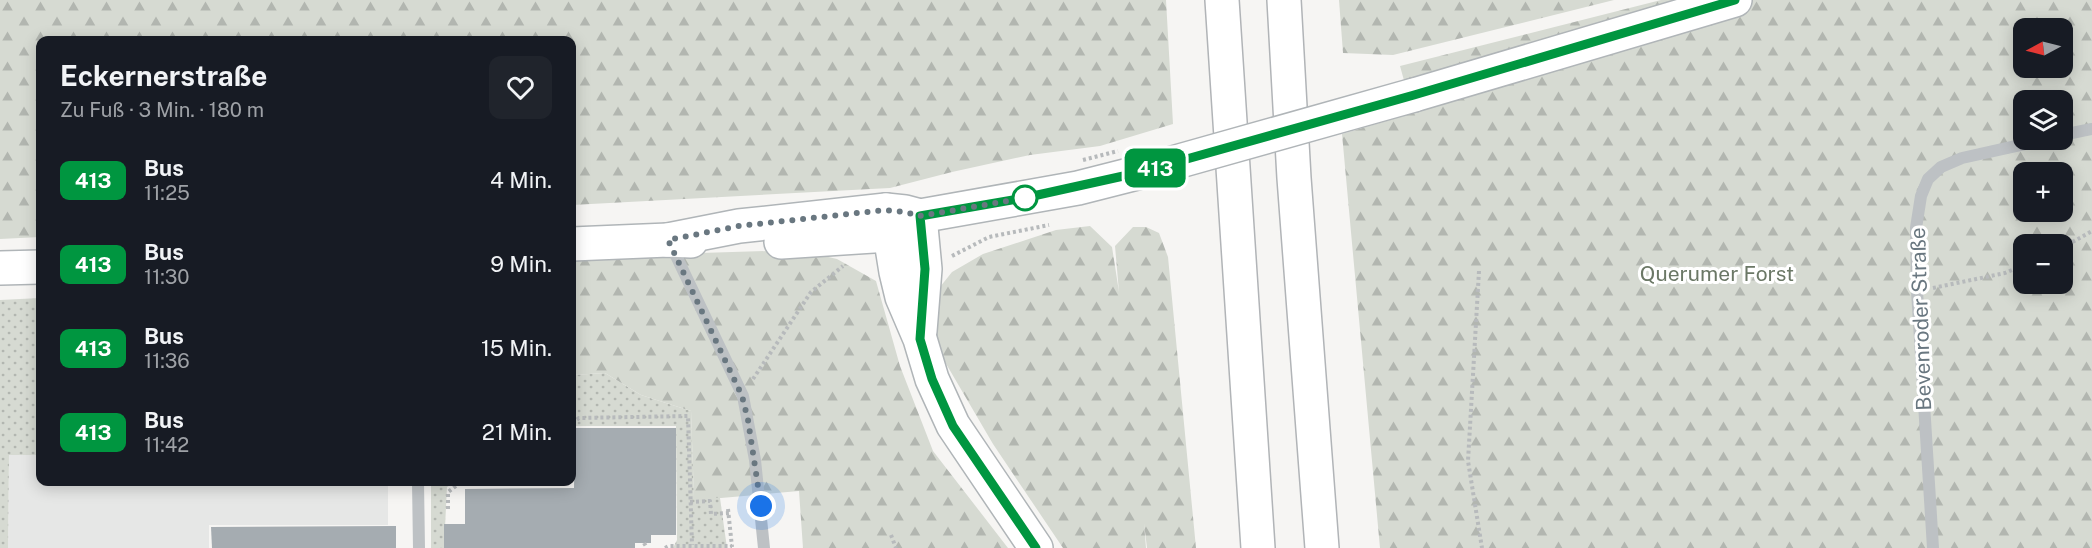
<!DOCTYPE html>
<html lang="de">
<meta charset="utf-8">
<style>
body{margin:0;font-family:"Public Sans",sans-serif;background:#20242c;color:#f1f3f6;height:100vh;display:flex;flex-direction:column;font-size:22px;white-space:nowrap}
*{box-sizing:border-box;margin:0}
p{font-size:20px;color:#9ea1a6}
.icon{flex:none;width:33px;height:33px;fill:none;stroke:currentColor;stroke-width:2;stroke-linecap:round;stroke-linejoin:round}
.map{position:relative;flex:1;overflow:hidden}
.details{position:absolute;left:36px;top:36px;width:540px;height:450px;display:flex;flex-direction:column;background:#171b24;border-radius:12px;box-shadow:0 3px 15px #0003}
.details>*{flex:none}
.badge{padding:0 12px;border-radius:9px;font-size:21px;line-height:39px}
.needle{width:39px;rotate:263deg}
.fabs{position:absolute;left:2013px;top:18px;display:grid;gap:12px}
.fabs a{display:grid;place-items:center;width:60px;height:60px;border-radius:12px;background:#171b24;box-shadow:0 3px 15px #0003;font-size:30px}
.you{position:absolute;width:30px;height:30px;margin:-15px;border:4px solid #fff;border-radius:50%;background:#1a73e8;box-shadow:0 0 0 9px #1a73e833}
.map>.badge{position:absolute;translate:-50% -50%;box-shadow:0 0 0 3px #fff}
.round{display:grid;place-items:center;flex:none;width:63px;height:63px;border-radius:12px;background:#20242c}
.headline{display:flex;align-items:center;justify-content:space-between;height:102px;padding:0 24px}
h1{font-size:28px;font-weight:700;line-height:45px}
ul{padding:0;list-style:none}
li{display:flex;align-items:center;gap:18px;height:84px;padding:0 24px}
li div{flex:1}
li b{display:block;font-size:22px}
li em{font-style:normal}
li .badge{min-width:66px;font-weight:700;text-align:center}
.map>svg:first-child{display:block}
</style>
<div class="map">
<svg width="2092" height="548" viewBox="0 0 2092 548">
<defs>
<pattern id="grass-dots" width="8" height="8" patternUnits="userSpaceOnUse" patternTransform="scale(1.5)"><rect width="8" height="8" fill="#d6dad2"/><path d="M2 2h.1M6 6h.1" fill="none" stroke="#b2b6b0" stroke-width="1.8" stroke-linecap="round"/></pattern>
<pattern id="forest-firs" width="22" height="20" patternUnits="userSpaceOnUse" patternTransform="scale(1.5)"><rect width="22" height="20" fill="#d6dad2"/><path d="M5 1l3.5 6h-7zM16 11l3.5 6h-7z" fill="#b2b6b0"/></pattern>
</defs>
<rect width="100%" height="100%" fill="#f6f5f3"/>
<!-- built -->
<polygon fill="#e6e7e6" points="9,455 40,455 40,482 388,482 388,525 209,525 209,548 8,548"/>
<!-- grass -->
<g fill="url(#grass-dots)">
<polygon points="40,298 40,455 9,455 8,548 0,548 0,300"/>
<polygon points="605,373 641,395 691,411 694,497 720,498 727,548 673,548 677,540 676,426 576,426 572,429 572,375"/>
<polygon points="431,482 455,482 447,487 444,548 431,548"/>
</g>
<!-- forest -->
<g fill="url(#forest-firs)" fill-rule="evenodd">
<polygon points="0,0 1166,0 1173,124 1100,146 1030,155 952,172 890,188 572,205 572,40 40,40 40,237 0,239"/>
<polygon points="1339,0 1614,0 1393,55 1343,53"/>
<path d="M1661 0H2092V548H1380L1342 134 1413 113 1400 66ZM2024 28H2062V68H2024ZM2024 100H2062V140H2024ZM2024 172H2062V212H2024ZM2024 244H2062V284H2024Z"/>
<polygon points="1090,226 1112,247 1119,292 1115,246 1133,227 1146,227 1159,233 1168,257 1196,548 1147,548 1144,523 1146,548 1063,548 993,444 945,362 936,333 936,292 952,272 983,254 1056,230"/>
<polygon points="799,250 837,259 876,281 900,366 933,451 1008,548 803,548 799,491 721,498 694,498 691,411 641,395 605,373 572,375 572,257"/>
</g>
<!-- building -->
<g fill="#a5acb1">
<polygon points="575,428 676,428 676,535 651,535 651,543 635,543 635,548 444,548 444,524 465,524 465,489 574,488"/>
<polygon points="396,526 396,548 212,548 211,527"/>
</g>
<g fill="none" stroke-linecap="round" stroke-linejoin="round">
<!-- secondary casing -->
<g stroke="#b0b5b8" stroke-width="36">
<g id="secondary">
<polyline points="1414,95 1735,0"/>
<polyline points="886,210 896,272 902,297 920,339 932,379 953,425 1036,548"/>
<polyline points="668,240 739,226 886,210 905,212 920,216 1078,188 1137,173"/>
<polyline points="781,242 889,235 910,225"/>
<polyline points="572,244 668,240 691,241"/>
<polyline points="0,268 40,267"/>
<polyline points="920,331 925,269 920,216"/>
</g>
</g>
<!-- highway casing -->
<g stroke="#b1b4b7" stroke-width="36">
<g id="highway">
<polyline points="1222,0 1258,548"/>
<polyline points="1284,0 1294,178 1322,548"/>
</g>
</g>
<!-- path -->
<g stroke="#b7babc" stroke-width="4" stroke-dasharray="3 3" stroke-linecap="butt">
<polyline points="2062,248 2092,231"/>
<polyline points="952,256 989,237 1049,225"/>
<polyline points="1479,271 1468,461 1482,548"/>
<polyline points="1933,288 2005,273 2024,265"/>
<polyline points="753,379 811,292 843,266"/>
<polyline points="572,423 579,418 688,416 692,545"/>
<polyline points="690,502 710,501 711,514 729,513"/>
<polyline points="448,509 448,492 461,482"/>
<polyline points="728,509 732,547"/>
<polyline points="891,535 896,548"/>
<polyline points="644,543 647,548"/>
<polyline points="665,548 669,546 732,546"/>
</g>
<!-- lane -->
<g stroke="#bdc1c4" stroke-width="12">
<polyline points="2062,135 2092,129"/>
<polyline points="670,243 743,396 755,460 764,548"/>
<polyline points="418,482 419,548"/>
<polyline points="1933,548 1917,291 1916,228 1921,196 1928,179 1941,167 1962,158 2043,140"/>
</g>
<!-- secondary -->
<use href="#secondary" stroke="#fff" stroke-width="33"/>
<!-- highway -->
<use href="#highway" stroke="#fff" stroke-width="33"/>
<!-- secondary-bridge casing -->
<g stroke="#b0b5b8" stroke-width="36" stroke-linecap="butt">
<polyline id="secondary-bridge" points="1137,173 1414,95"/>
</g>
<!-- path-bridge -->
<polyline stroke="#b7babc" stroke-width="4" stroke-dasharray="3 3" stroke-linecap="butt" points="1083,160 1118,151"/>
<!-- secondary-bridge -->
<use href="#secondary-bridge" stroke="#fff" stroke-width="33"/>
</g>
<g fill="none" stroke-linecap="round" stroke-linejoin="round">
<!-- line casing -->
<g stroke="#fff" stroke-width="14">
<polyline id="line" points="1036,548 953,426 932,379 920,339 925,269 920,216 1024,198 1137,173 1414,95 1735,0"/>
</g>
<!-- line -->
<use href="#line" stroke="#009640" stroke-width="9"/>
<!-- walk -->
<polyline stroke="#697780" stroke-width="6" stroke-dasharray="0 10.8" points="761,506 748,420 742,396 668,240 739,226 885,210 905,212 920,216 1025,198"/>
</g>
<!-- markers -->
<circle fill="#fff" stroke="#009640" stroke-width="3" cx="1025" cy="198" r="12"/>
<g text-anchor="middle" stroke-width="6" stroke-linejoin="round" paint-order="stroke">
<!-- park labels -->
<g font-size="21" fill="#6b7866" stroke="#fff">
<text x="1717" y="281">Querumer Forst</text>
</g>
<!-- street labels -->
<g font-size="21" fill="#697780" stroke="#fff">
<text transform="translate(1921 319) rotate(-92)" y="7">Bevenroder Straße</text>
</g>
</g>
</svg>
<div class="fabs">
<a><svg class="needle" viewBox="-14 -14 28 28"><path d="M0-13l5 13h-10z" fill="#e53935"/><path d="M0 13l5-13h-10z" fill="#9ea1a6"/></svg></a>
<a><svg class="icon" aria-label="layers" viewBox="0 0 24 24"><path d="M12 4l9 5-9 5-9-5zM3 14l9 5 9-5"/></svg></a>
<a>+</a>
<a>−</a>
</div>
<div class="you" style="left:761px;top:506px"></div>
<b class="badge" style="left:1155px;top:168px;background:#009640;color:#fff">413</b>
<section class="details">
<div class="headline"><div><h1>Eckernerstraße</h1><p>Zu Fuß · 3 Min. · 180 m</p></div><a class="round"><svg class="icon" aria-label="heart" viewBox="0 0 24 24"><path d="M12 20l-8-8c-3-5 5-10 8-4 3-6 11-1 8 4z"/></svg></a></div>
<ul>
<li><span class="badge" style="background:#009640;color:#fff">413</span><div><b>Bus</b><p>11:25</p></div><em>4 Min.</em></li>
<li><span class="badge" style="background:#009640;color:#fff">413</span><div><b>Bus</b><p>11:30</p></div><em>9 Min.</em></li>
<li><span class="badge" style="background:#009640;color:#fff">413</span><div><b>Bus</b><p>11:36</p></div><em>15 Min.</em></li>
<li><span class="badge" style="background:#009640;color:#fff">413</span><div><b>Bus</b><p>11:42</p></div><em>21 Min.</em></li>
</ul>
</section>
</div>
